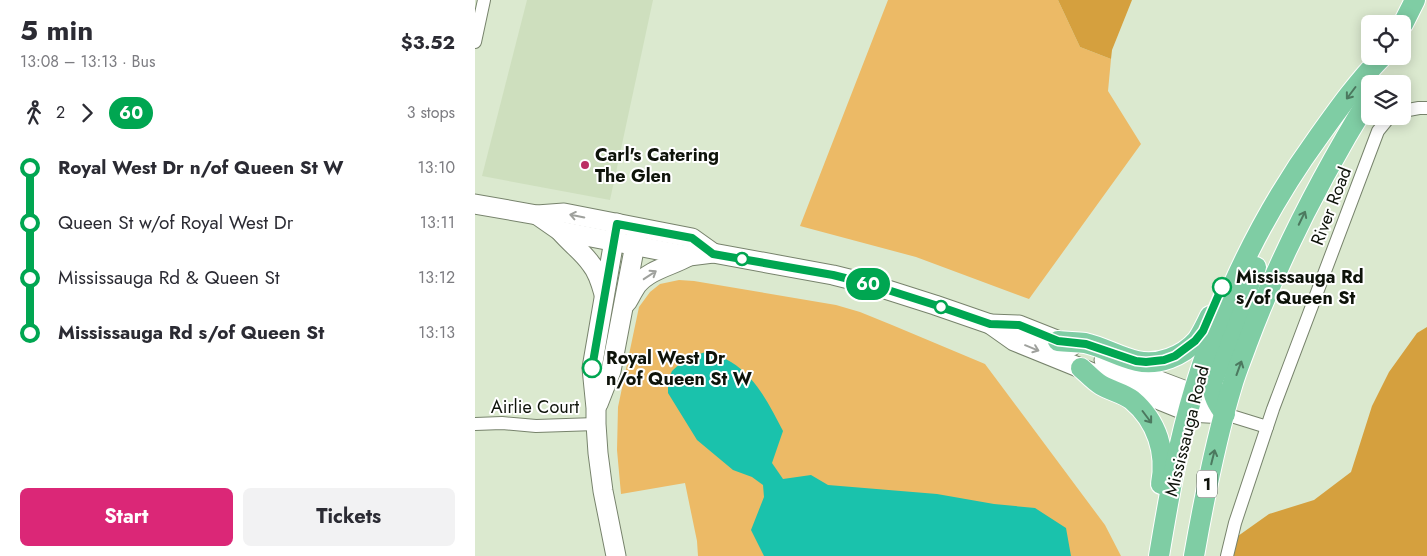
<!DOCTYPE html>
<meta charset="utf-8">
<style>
body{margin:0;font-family:Jost,sans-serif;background:#f2f2f3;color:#2b2b33;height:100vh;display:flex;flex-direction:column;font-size:19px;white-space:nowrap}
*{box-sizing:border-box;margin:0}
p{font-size:16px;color:#7c7c81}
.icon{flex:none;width:28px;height:28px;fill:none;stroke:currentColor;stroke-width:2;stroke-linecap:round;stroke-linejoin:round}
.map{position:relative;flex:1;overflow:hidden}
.side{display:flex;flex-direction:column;background:#fff;width:475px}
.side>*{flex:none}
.badge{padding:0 10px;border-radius:16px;font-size:18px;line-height:32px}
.controls{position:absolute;left:886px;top:15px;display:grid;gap:10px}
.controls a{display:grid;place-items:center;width:50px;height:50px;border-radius:8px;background:#fff;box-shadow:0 2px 12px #0003;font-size:25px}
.map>.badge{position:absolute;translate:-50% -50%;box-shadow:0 0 0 2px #fff}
.legs{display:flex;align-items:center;gap:8px;height:55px;padding:0 20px;font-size:16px}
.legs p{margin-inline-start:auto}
.summary{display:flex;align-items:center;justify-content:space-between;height:85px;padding:0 20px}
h1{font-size:28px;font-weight:700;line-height:38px}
.cta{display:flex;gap:10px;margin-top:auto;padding:10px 20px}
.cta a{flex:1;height:58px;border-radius:8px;background:#db2777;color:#fff;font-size:20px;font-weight:700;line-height:58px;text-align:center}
.cta a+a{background:#f2f2f3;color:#2b2b33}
ul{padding:0 20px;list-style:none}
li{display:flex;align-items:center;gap:18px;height:55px;font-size:19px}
li i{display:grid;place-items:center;width:8px;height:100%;margin:0 6px;background:currentColor}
li i::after{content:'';width:12px;height:12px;margin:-6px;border:4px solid;border-radius:50%;background:#fff}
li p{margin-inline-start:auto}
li:first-child i{background:linear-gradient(#0000 50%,currentColor 0)}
li:last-child i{background:linear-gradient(currentColor 50%,#0000 0)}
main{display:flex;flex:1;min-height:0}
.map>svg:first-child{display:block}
</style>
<main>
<section class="side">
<div class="summary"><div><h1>5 min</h1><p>13:08 – 13:13 · Bus</p></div><b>$3.52</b></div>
<div class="legs"><svg class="icon" aria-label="walk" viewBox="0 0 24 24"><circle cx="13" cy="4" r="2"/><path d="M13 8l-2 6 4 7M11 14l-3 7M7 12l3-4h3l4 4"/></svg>2<svg class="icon" aria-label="forward" viewBox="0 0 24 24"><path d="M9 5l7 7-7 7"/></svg><b class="badge" style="background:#00a651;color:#fff">60</b><p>3 stops</p></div>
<ul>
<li><i style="color:#00a651"></i><b>Royal West Dr n/of Queen St W</b><p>13:10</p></li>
<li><i style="color:#00a651"></i><span>Queen St w/of Royal West Dr</span><p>13:11</p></li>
<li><i style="color:#00a651"></i><span>Mississauga Rd &amp; Queen St</span><p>13:12</p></li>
<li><i style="color:#00a651"></i><b>Mississauga Rd s/of Queen St</b><p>13:13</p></li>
</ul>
<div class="cta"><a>Start</a><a>Tickets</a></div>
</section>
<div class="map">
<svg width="952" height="556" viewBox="0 0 952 556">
<rect width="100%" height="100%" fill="#dbe9cf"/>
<!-- built -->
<polygon fill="#cedfbe" points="52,0 178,0 135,200 7,176"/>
<!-- green -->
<g fill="#ecba66">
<polygon points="413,0 583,0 605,47 636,59 633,91 666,144 554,299 441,257 325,226"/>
<polygon points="204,280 219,281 361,305 385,312 417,325 510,364 630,525 646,556 223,556 222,541 210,483 146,494 142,450 143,407 164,307 175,292 185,284"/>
</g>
<!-- forest -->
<g fill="#d5a03e">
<polygon points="583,0 657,0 637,50 636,59 605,47"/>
<polygon points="952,327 952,556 758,556 763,536 794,514 839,500 876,472 897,406 914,372 942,333"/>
</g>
<!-- water -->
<path fill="#1ac2ac" d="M234 351C241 354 249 358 256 362 281 377 295 406 308 431L297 463 308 479 336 475 353 485 462 494 519 504 560 508 591 528 596 556H289L276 530 289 497 288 485 277 477 258 470 222 440 193 393V381L197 371 211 358Z"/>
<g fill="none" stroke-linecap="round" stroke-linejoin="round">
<!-- street casing -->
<g stroke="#77836c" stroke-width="14">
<g id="street">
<polyline points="0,42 9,0"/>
<polyline points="928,111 944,108 952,108"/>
<polyline points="750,414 792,427"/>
<polyline points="0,424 27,423 61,426 121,424"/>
<polyline points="752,556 760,523 798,409 903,131 912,120 918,116"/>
</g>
</g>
<!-- secondary casing -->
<g stroke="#77836c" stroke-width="21">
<g id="secondary">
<polyline points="0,204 62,215 89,213 217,238 238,253"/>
<polyline points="62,215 85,231 214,256 238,253 358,275 394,284 460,305 515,324 539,341 714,412 750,414"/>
<path d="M85 231C95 243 108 252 116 264 123 272 126 283 129 294"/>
<path d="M152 302C155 297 158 291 162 285 175 269 197 266 214 256"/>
<polyline points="515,324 544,325 597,346"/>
<polyline points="629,360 719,394 730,402"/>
<polyline points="123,404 136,371 162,234"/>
<polyline points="141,556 128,491 123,453 121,424 121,408 117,368 142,223"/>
</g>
</g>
<!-- primary casing -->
<g stroke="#fff" stroke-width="22">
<g id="primary">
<polyline points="928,24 940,0"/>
<path d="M583 341C592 342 601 342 610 343 628 347 644 357 662 361 683 366 708 356 722 340 727 333 731 324 735 316"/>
<path d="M606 368C612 373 619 381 626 385 636 391 648 393 657 400 682 421 692 453 686 484"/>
<path d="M750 414C742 404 738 396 737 383L781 267"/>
<path d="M684 556C690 520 696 484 704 448 729 336 777 228 844 136 864 108 884 80 908 56"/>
<path d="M719 556C729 499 740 442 757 386 761 372 767 358 772 344 804 258 847 175 895 97"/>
</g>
</g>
<!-- street -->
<use href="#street" stroke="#fff" stroke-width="12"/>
<!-- secondary -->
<use href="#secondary" stroke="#fff" stroke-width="19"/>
<!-- primary -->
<use href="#primary" stroke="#7fcda4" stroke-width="20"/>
</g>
<!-- one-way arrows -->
<defs><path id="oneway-shaft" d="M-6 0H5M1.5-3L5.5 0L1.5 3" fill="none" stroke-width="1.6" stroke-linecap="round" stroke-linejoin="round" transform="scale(1.25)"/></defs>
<g stroke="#4c795f">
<use href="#oneway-shaft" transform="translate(876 93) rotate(127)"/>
<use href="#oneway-shaft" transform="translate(827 218) rotate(-64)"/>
<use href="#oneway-shaft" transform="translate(764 368) rotate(-70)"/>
<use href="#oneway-shaft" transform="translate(672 417) rotate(53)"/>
<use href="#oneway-shaft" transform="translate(738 457) rotate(-76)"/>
</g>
<g stroke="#9fa19d">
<use href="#oneway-shaft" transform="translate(102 216) rotate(-169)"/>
<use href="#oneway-shaft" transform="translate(175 275) rotate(-33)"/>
<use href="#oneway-shaft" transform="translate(557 348) rotate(22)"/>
</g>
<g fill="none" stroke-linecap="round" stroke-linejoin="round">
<!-- line-1 casing -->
<g stroke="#fff" stroke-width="11">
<polyline id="line-1" points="117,368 142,224 217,238 238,254 358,275 394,284 460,305 515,324 544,325 583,341 611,344 661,361 671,362 689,360 700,356 720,341 728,331 747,287"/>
</g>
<!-- line-1 -->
<use href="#line-1" stroke="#00a651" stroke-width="8"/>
</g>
<!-- markers -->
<circle fill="#bb2e62" stroke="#fff" stroke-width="2" cx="110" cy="165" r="5"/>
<g fill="#fff" stroke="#00a651" stroke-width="2.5">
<circle cx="267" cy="259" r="6"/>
<circle cx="747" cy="287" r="9"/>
<circle cx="466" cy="307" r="6"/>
<circle cx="117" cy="368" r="9"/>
</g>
<g text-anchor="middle" stroke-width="4" stroke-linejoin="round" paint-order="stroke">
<!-- shield labels -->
<rect fill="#fff" stroke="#565a54" stroke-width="1" x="722" y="470.5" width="20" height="27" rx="4"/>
<g font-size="16" font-weight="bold" fill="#0e130a">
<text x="732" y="490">1</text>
</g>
<!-- poi labels -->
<g font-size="18" font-weight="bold" fill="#0e130a" stroke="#fff" text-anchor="start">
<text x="120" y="161">Carl's Catering<tspan x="120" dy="21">The Glen</tspan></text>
</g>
<!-- street labels -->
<g font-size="18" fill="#0e130a" stroke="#fff">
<text transform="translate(856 206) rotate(-69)" y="6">River Road</text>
<text x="60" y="413">Airlie Court</text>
<text transform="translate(712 431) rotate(-76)" y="6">Mississauga Road</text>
</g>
<!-- stop labels -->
<g font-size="18" font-weight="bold" fill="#0e130a" stroke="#fff" text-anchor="start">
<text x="761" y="283">Mississauga Rd<tspan x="761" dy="21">s/of Queen St</tspan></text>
<text x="131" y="364">Royal West Dr<tspan x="131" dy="21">n/of Queen St W</tspan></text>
</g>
</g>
</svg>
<div class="controls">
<a><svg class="icon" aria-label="locate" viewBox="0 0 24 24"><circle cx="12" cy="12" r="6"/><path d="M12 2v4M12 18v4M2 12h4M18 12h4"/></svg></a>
<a><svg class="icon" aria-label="layers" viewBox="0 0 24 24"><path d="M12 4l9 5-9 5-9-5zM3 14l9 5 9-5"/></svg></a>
</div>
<b class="badge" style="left:393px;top:284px;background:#00a651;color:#fff">60</b>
</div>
</main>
